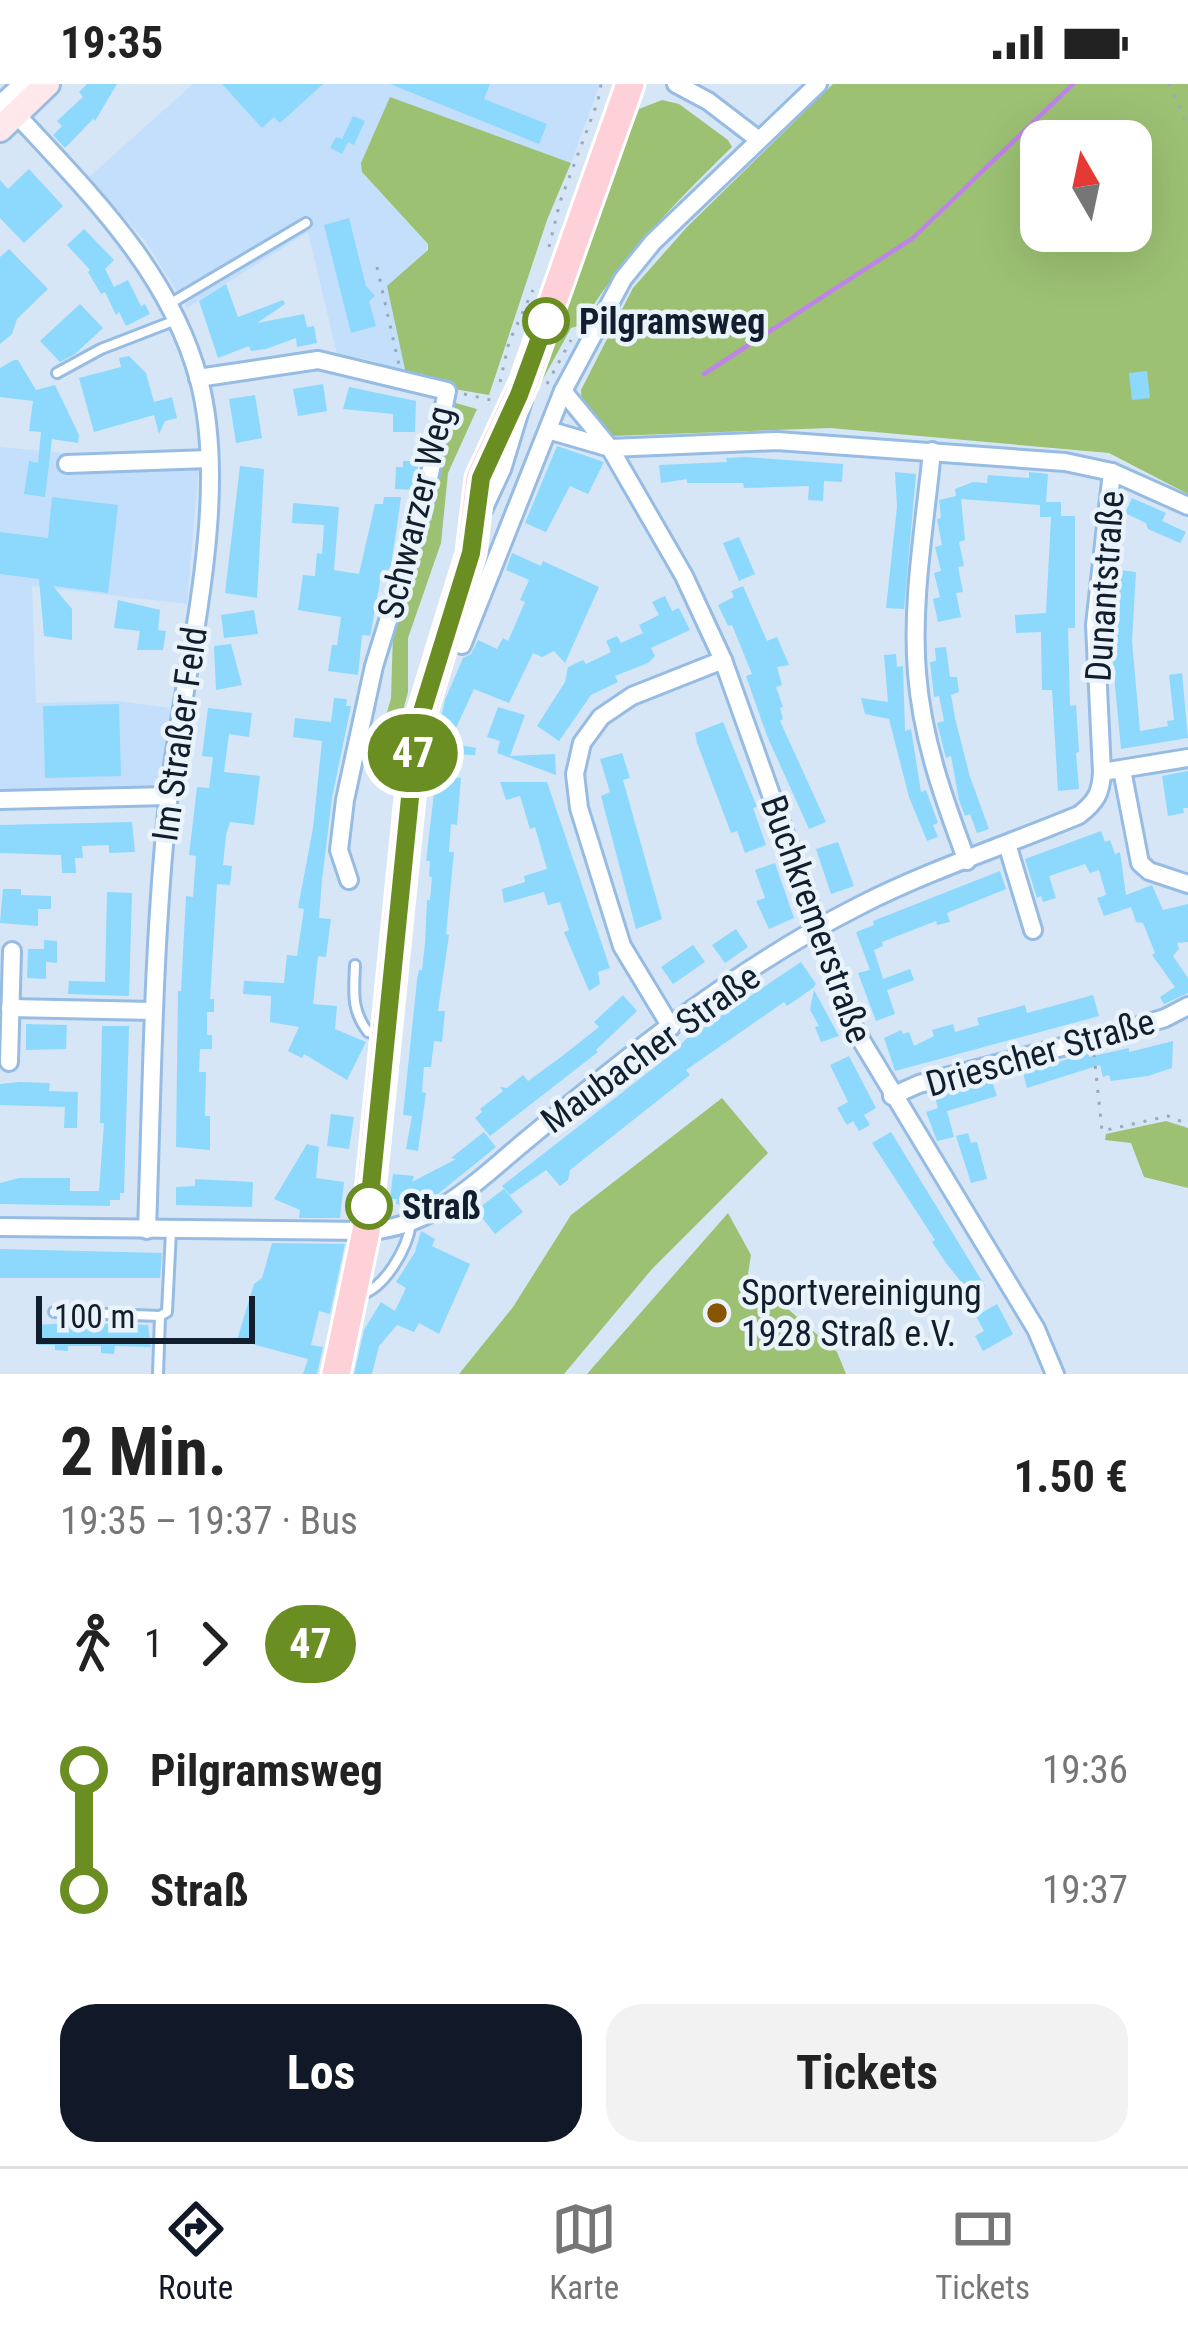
<!DOCTYPE html>
<html lang="de">
<meta charset="utf-8">
<style>
body{margin:0;font-family:"Roboto Condensed",sans-serif;background:#f2f2f2;color:#222;height:100vh;display:flex;flex-direction:column;font-size:45px;white-space:nowrap}
*{box-sizing:border-box;margin:0}
p{font-size:39px;color:#767676}
.icon{flex:none;width:66px;height:66px;fill:none;stroke:currentColor;stroke-width:2;stroke-linecap:round;stroke-linejoin:round}
.map{position:relative;height:1290px;overflow:hidden}
.panel{display:flex;flex-direction:column;background:#fff;flex:1}
.panel>*{flex:none}
.badge{padding:0 24px;border-radius:39px;font-size:42px;line-height:78px}
.needle{width:78px;rotate:351deg}
.tools{position:absolute;left:1020px;top:36px;display:grid;gap:24px}
.tools a{display:grid;place-items:center;width:132px;height:132px;border-radius:24px;background:#fff;box-shadow:0 12px 48px #0002;font-size:60px}
.scale{position:absolute;left:36px;bottom:30px;width:219px;box-sizing:border-box;padding-left:12px;border:6px solid #101e2d;border-top:0;font-size:33px;line-height:42px;white-space:nowrap;color:#101e2d;-webkit-text-stroke:9px #eaf2fa;paint-order:stroke}
.map>.badge{position:absolute;translate:-50% -50%;box-shadow:0 0 0 6px #fff}
.legs{display:flex;align-items:center;gap:18px;height:132px;padding:0 60px;font-size:39px}
.legs p{margin-inline-start:auto}
.headline{display:flex;align-items:center;justify-content:space-between;height:204px;padding:0 60px}
h1{font-size:66px;font-weight:700;line-height:90px}
.primary-button{display:flex;gap:24px;margin-top:auto;padding:24px 60px}
.primary-button a{flex:1;height:138px;border-radius:36px;background:#111827;color:#fff;font-size:48px;font-weight:700;line-height:138px;text-align:center}
.primary-button a+a{background:#f2f2f2;color:#222}
ul{padding:0 60px;list-style:none}
li{display:flex;align-items:center;gap:42px;height:120px;font-size:45px}
li i{display:grid;place-items:center;width:18px;height:100%;margin:0 15px;background:currentColor}
li i::after{content:'';width:30px;height:30px;margin:-15px;border:9px solid;border-radius:50%;background:#fff}
li p{margin-inline-start:auto}
li:first-child i{background:linear-gradient(#0000 50%,currentColor 0)}
li:last-child i{background:linear-gradient(currentColor 50%,#0000 0)}
.status{display:flex;justify-content:space-between;align-items:center;height:84px;padding:0 60px;background:#fff;direction:ltr}
.status svg{height:33px;fill:currentColor}
.tab-bar{display:flex;justify-content:space-around;align-items:center;height:168px;border-top:3px solid #e0e0e0;background:#fff;font-size:33px;color:#767676}
.tab-bar a{display:grid;justify-items:center;gap:6px}
.tab-bar .selected{color:#111827}
.map>svg:first-child{display:block}
</style>
<div class="status"><b>19:35</b><svg viewBox="0 0 49 12"><path d="M0 12V9h3v3zM5 12V6h3v6zM10 12V3h3v9zM15 12V0h3v12zM26 1h20v11H26zM47 4h2v5h-2z"/></svg></div>
<div class="map">
<svg width="1188" height="1290" viewBox="0 0 1188 1290">
<rect width="100%" height="100%" fill="#d6e6f6"/>
<!-- built -->
<g fill="#c4dffb">
<polygon points="193,0 600,0 571,79 390,14 362,88 428,160 402,262 406,290 374,277 337,270 308,148 187,224 146,158 89,93"/>
<polygon points="0,363 199,381 187,520 32,502 36,619 118,617 170,624 161,702 0,706"/>
</g>
<!-- green -->
<g fill="#9cc173" fill-rule="evenodd">
<path d="M833 0H1188V410L1109 369 830 344 612 352 582 324 581 306 633 204 687 143ZM1041 57H1131V147H1041Z"/>
<polygon points="390,13 571,79 547,136 489,311 454,305 406,290 387,202 428,166 428,160 362,88 361,79"/>
<path d="M662 16 679 20 728 56 732 63C674 120 623 171 581 241L571 244 537 306H532L639 25Z"/>
<polygon points="452,318 477,325 448,389 441,459 408,554 408,608 394,660 385,649 384,639 391,614 393,548"/>
<polygon points="722,1014 768,1069 652,1185 564,1290 459,1290 513,1223 571,1131"/>
<polygon points="1166,1037 1188,1044 1188,1104 1144,1093 1131,1059 1105,1056 1106,1050"/>
<polygon points="728,1129 751,1171 748,1190 837,1268 846,1290 587,1290"/>
</g>
<g fill="none" stroke-linecap="round" stroke-linejoin="round">
<!-- stream -->
<polyline stroke="#be84e8" stroke-width="4.5" points="704,290 913,154 1073,0"/>
</g>
<!-- building -->
<g fill="#8cd9fd">
<polygon points="87,0 117,0 95,37 93,35 65,64 53,51 62,42 57,37 83,13 79,8"/>
<polygon points="222,0 323,0 280,39 274,33 262,44"/>
<polygon points="390,0 490,0 484,15 547,40 539,60"/>
<polygon points="353,32 365,37 354,61 348,58 342,70 330,64 336,53 342,55"/>
<polygon points="29,85 63,122 24,159 0,134 0,96 8,105"/>
<polygon points="349,134 366,202 375,212 369,217 376,242 351,249 324,141"/>
<polygon points="84,145 114,176 105,185 114,203 128,196 141,222 145,220 150,230 126,242 119,228 116,231 105,208 101,210 88,188 90,186 67,161"/>
<polygon points="9,165 48,205 17,235 12,250 0,260 0,173"/>
<polygon points="226,200 238,233 283,216 285,220 257,239 304,230 307,243 314,242 317,259 297,263 296,254 266,265 251,267 249,262 218,274 199,217"/>
<polygon points="80,220 103,244 75,270 60,278 40,257"/>
<polygon points="129,272 146,289 154,318 172,313 177,334 165,337 159,350 154,331 94,348 79,294 121,283 119,274"/>
<polygon points="14,276 18,276 36,306 55,301 79,351 78,359 52,355 45,413 24,410 29,377 38,379 41,348 29,347 33,317 0,313 0,284"/>
<polygon points="1147,287 1150,314 1132,316 1129,289"/>
<polygon points="323,300 327,327 298,332 293,305"/>
<polygon points="349,303 416,317 415,348 393,348 393,330 343,325"/>
<polygon points="255,311 262,354 236,359 229,315"/>
<polygon points="557,362 604,378 588,410 570,402 546,448 525,439"/>
<polygon points="745,373 843,380 842,398 824,397 823,417 808,416 809,402 744,404 743,399 687,399 687,395 661,399 659,381 727,378 726,374"/>
<polygon points="403,377 416,377 418,384 414,406 395,405 396,383 403,383"/>
<polygon points="240,382 264,385 257,514 225,509"/>
<polygon points="895,388 916,390 904,525 886,524 897,423"/>
<polygon points="1029,388 1048,390 1046,418 1061,418 1061,432 1075,432 1075,544 1068,544 1070,622 1076,621 1079,668 1076,669 1079,705 1058,707 1052,606 1042,606 1041,548 1016,549 1015,531 1046,529 1051,433 1040,433 1040,421 961,415 965,456 959,458 964,482 958,483 963,508 956,509 961,533 938,538 933,515 940,513 934,489 941,487 935,463 942,461 937,435 941,434 939,416 956,412 955,405 973,398 987,399 988,391 1029,394"/>
<polygon points="52,413 118,421 108,509 53,502 72,525 72,556 44,552 39,495 0,490 0,448 48,454"/>
<polygon points="384,413 401,413 398,435 391,481 388,487 382,486 371,548 370,552 362,551 358,591 328,587 332,561 337,561 341,533 298,526 303,491 315,492 317,469 322,470 324,441 292,439 293,419 339,423 334,486 359,490 375,420 383,420"/>
<polygon points="1132,414 1166,429 1162,437 1186,448 1180,459 1148,445 1146,439 1125,429"/>
<polygon points="739,453 755,490 739,497 723,459"/>
<polygon points="512,469 541,482 543,477 599,503 565,579 554,567 542,573 533,569 509,619 474,605 449,659 476,664 475,671 447,670 445,678 432,674 445,616 463,574 471,570 478,556 497,565 503,554 508,557 525,518 520,516 529,496 506,486"/>
<polygon points="1120,486 1136,488 1132,557 1140,647 1168,642 1167,637 1174,636 1169,591 1182,589 1188,654 1121,665 1112,570 1114,509 1117,510"/>
<polygon points="743,502 767,557 777,553 789,581 777,583 782,601 776,603 783,623 780,624 783,635 780,637 826,738 809,745 767,652 746,592 752,590 732,541 728,542 718,521 734,513 731,507"/>
<polygon points="665,512 672,527 679,524 690,546 651,564 655,572 648,579 615,592 618,598 591,611 559,657 537,642 565,598 568,583 583,576 586,580 611,568 606,557 617,552 621,559 643,549 639,541 659,531 652,518"/>
<polygon points="118,516 160,526 158,546 166,547 163,566 137,566 140,547 114,544"/>
<polygon points="254,526 258,550 224,554 221,531"/>
<polygon points="231,560 242,601 216,606 214,562"/>
<polygon points="946,563 950,593 957,593 959,608 951,611 955,634 970,693 989,745 977,749 970,730 965,732 959,716 951,672 946,674 937,639 944,637 939,612 934,613 930,578 936,577 935,564"/>
<polygon points="896,570 897,583 903,582 905,647 911,645 921,708 926,706 938,739 933,741 938,753 927,757 909,713 889,635 865,630 861,614 888,618 884,571"/>
<polygon points="334,614 347,615 346,622 351,622 332,714 322,796 319,834 331,835 326,873 318,872 313,920 337,922 335,945 366,958 347,996 304,970 302,974 288,967 299,943 270,938 271,912 243,910 244,897 284,899 287,871 297,872 304,825 298,824 313,744 322,657 293,653 295,634 331,638"/>
<polygon points="119,620 121,692 45,694 43,622"/>
<polygon points="498,623 525,631 510,672 555,670 556,691 497,669 500,657 487,653"/>
<polygon points="208,624 252,629 249,653 229,650 224,688 260,692 254,741 230,738 226,751 223,781 232,782 230,801 217,800 210,915 214,915 214,928 207,928 207,951 212,951 212,965 200,965 199,988 206,988 205,1032 210,1032 210,1066 176,1063 178,907 181,907 186,812 193,813 196,772 189,771 197,703 209,704 213,673 202,672"/>
<polygon points="723,638 757,723 753,724 766,761 745,769 737,747 731,749 697,659 695,649"/>
<polygon points="622,669 630,694 623,696 662,835 636,845 601,712 610,708 600,675"/>
<polygon points="1188,687 1188,724 1183,724 1184,729 1168,732 1162,692"/>
<polygon points="436,692 461,694 457,741 451,740 449,768 454,768 446,850 449,851 438,927 445,927 442,958 434,957 431,983 424,983 422,1008 426,1009 418,1067 406,1065 412,1032 403,1031 417,896 419,886 422,886 425,859 427,816 430,816 432,793 429,793 430,777 426,777"/>
<polygon points="500,698 547,698 610,884 598,888 600,900 589,907 564,848 569,846 560,818 548,821 544,808 504,819 502,805 525,798 524,792 547,785 535,743 530,745 520,712 506,716"/>
<polygon points="132,738 135,768 109,769 109,761 82,762 83,774 75,774 76,789 62,789 61,771 0,769 0,741"/>
<polygon points="1101,747 1105,758 1110,756 1115,770 1120,768 1126,811 1152,801 1163,826 1188,820 1188,858 1177,859 1179,865 1173,872 1188,894 1188,909 1164,920 1160,913 1175,903 1152,871 1155,869 1143,839 1136,838 1131,823 1104,832 1097,814 1106,811 1099,786 1090,789 1085,780 1049,792 1056,814 1043,818 1041,812 1037,814 1025,775"/>
<polygon points="838,758 854,802 831,810 816,765"/>
<polygon points="775,779 794,834 769,845 756,817 765,814 755,786"/>
<polygon points="1000,787 1006,805 947,829 950,838 937,841 936,837 882,858 883,862 874,866 883,895 910,885 914,896 887,906 895,930 876,937 858,889 870,886 856,848 874,841 873,837"/>
<polygon points="3,805 21,805 21,811 51,812 51,825 38,825 38,842 0,839"/>
<polygon points="107,808 132,809 129,912 68,910 69,897 105,898"/>
<polygon points="736,845 748,863 725,879 712,861"/>
<polygon points="44,856 57,857 57,879 46,878 46,895 27,894 28,865 44,865"/>
<polygon points="693,861 705,878 673,900 661,883"/>
<polygon points="801,878 816,900 813,904 787,922 784,918 686,986 690,991 570,1086 568,1096 560,1102 546,1086 510,1111 502,1102 673,969 686,955"/>
<polygon points="814,906 839,952 821,958 815,943 819,942 810,926"/>
<polygon points="623,911 637,927 596,966 598,968 490,1052 475,1034 482,1028 480,1025 503,1007 500,1003 507,1004 523,991 528,997 561,973 599,943 594,938"/>
<polygon points="1093,911 1099,932 895,987 884,954 901,946 903,950 909,948 914,962 934,952 932,946 953,940 955,948 979,941 977,934 1025,921 1027,929"/>
<polygon points="26,940 67,941 66,965 26,966"/>
<polygon points="102,942 129,942 124,1109 120,1109 120,1116 110,1116 110,1122 0,1120 0,1099 19,1094 70,1094 70,1107 99,1107 104,1039 100,1039"/>
<polygon points="1173,957 1172,984 1148,992 1111,997 1109,991 1103,993 1100,981 1027,1004 1023,989 1088,969 1089,973 1129,964 1129,968"/>
<polygon points="849,972 876,1024 864,1031 870,1041 859,1047 853,1037 847,1041 837,1024 848,1018 830,981"/>
<polygon points="992,997 997,1012 947,1027 954,1053 937,1057 926,1028 938,1024 934,1010"/>
<polygon points="19,998 50,999 49,1007 78,1008 77,1044 64,1044 65,1023 0,1021 0,1000"/>
<polygon points="331,1030 354,1033 349,1065 327,1062"/>
<polygon points="484,1048 496,1063 438,1110 415,1122 396,1120 397,1115 390,1115 393,1090 414,1092 412,1098 456,1075 451,1074"/>
<polygon points="891,1048 985,1202 971,1210 946,1179 932,1158 935,1156 872,1059"/>
<polygon points="968,1049 971,1059 977,1058 987,1095 971,1099 956,1052"/>
<polygon points="307,1060 319,1063 316,1094 344,1098 340,1134 299,1134 300,1126 274,1115"/>
<polygon points="195,1095 253,1098 252,1123 176,1121 176,1103 195,1102"/>
<polygon points="504,1105 523,1128 495,1150 476,1126"/>
<polygon points="421,1147 435,1155 432,1162 470,1180 439,1250 419,1239 414,1248 397,1241 379,1262 372,1290 354,1290 364,1246 381,1218 395,1227 406,1204 396,1198 415,1168"/>
<polygon points="272,1159 345,1160 330,1230 319,1227 311,1261 323,1263 317,1290 303,1290 308,1275 237,1256 254,1200 262,1194"/>
<polygon points="0,1165 162,1169 160,1194 0,1194"/>
<polygon points="997,1220 1013,1250 983,1267 975,1252 984,1247 976,1232"/>
<polygon points="69,1239 148,1241 151,1263 115,1262 114,1270 101,1269 101,1262 68,1262 68,1267 55,1266 55,1261 37,1261 37,1241"/>
</g>
<g fill="none" stroke-linecap="round" stroke-linejoin="round">
<!-- service casing -->
<g stroke="#96bce4" stroke-width="14">
<g id="service">
<polyline points="171,219 306,139"/>
<polyline points="57,289 101,265 176,236"/>
<polyline points="487,427 506,386 527,317"/>
<path d="M355 881C354 908 351 926 368 948L380 950"/>
<path d="M360 1211C385 1204 407 1165 411 1140"/>
<polyline points="54,1228 160,1232"/>
<polyline points="158,1290 160,1232 167,1228 171,1147"/>
</g>
</g>
<!-- minor casing -->
<g stroke="#96bce4" stroke-width="22">
<g id="minor">
<polyline points="676,0 708,17 759,56"/>
<polyline points="0,20 22,0"/>
<path d="M16 30C90 110 170 188 199 296 232 421 182 590 168 719 153 861 152 1003 147 1146"/>
<polyline points="198,294 318,276 447,307 423,424 374,582 345,716 339,766 349,796"/>
<polyline points="563,307 610,364 684,492 723,576 855,946 1036,1245 1055,1290"/>
<polyline points="548,346 610,364 777,357 1065,378 1112,388 1188,422"/>
<path d="M932 367C925 440 911 517 917 589 922 655 944 716 967 777"/>
<polyline points="67,380 209,375"/>
<polyline points="462,561 563,307 623,195 653,158 818,0"/>
<polyline points="1122,686 1140,779 1149,787 1188,800"/>
<polyline points="1102,688 1095,541 1112,388"/>
<polyline points="0,716 169,712"/>
<polyline points="1007,760 1033,846"/>
<polyline points="10,924 154,927"/>
<polyline points="671,943 622,862 579,724 575,690 582,659 601,633 632,612 723,576"/>
<polyline points="9,978 12,867"/>
<polyline points="892,1012 919,1000 1112,950 1165,934 1188,922"/>
<path d="M0 1143 366 1147C434 1144 479 1095 529 1054 631 969 740 882 859 822 929 786 1007 761 1079 731 1096 718 1101 709 1102 688L1188 674"/>
</g>
</g>
<!-- secondary casing -->
<g stroke="#96bce4" stroke-width="30">
<polyline id="secondary" points="0,45 47,0"/>
</g>
<!-- primary casing -->
<g stroke="#fff" stroke-width="33">
<polyline id="primary" points="336,1290 366,1147 417,645 471,469 480,394 524,299 630,0"/>
</g>
<!-- path -->
<g stroke="#9aa9b9" stroke-width="3" stroke-dasharray="3 9" stroke-linecap="butt">
<polyline points="1169,0 1188,42"/>
<polyline points="549,163 560,118 598,17 601,0"/>
<polyline points="377,183 399,281"/>
<polyline points="500,298 509,258 533,206"/>
<polyline points="547,300 571,256"/>
<polyline points="464,310 491,316 493,312"/>
<polyline points="1094,970 1102,1047 1168,1032 1188,1040"/>
</g>
<!-- service -->
<use href="#service" stroke="#fff" stroke-width="8"/>
<!-- minor -->
<use href="#minor" stroke="#fff" stroke-width="16"/>
<!-- secondary -->
<use href="#secondary" stroke="#fee8eb" stroke-width="24"/>
<!-- primary -->
<use href="#primary" stroke="#fed0d7" stroke-width="27"/>
</g>
<g fill="none" stroke-linecap="round" stroke-linejoin="round">
<!-- line-1 casing -->
<g stroke="#fff" stroke-width="27">
<polyline id="line-1" points="369,1122 417,644 471,469 481,394 519,311 546,237"/>
</g>
<!-- line-1 -->
<use href="#line-1" stroke="#6b8e23" stroke-width="18"/>
</g>
<!-- markers -->
<g fill="#fff" stroke="#6b8e23" stroke-width="6">
<circle cx="546" cy="237" r="21"/>
<circle cx="369" cy="1122" r="21"/>
</g>
<circle fill="#875400" stroke="#eaf2fa" stroke-width="4.5" cx="717" cy="1229" r="12"/>
<g text-anchor="middle" stroke-width="9" stroke-linejoin="round" paint-order="stroke">
<!-- stop labels -->
<g font-size="36" font-weight="bold" fill="#101e2d" stroke="#eaf2fa" text-anchor="start">
<text x="579" y="250">Pilgramsweg</text>
<text x="402" y="1135">Straß</text>
</g>
<!-- street labels -->
<g font-size="36" fill="#101e2d" stroke="#eaf2fa">
<text transform="translate(415 428) rotate(-76)" y="13">Schwarzer Weg</text>
<text transform="translate(1104 502) rotate(-86)" y="13">Dunantstraße</text>
<text transform="translate(179 650) rotate(-82)" y="13">Im Straßer Feld</text>
<text transform="translate(817 835) rotate(70)" y="13">Buchkremerstraße</text>
<text transform="translate(650 964) rotate(-36)" y="13">Maubacher Straße</text>
<text transform="translate(1040 968) rotate(-16)" y="13">Driescher Straße</text>
</g>
<!-- poi labels -->
<g font-size="36" fill="#101e2d" stroke="#eaf2fa" text-anchor="start">
<text x="741" y="1221">Sportvereinigung<tspan x="741" dy="41">1928 Straß e.V.</tspan></text>
</g>
</g>
</svg>
<div class="tools">
<a><svg class="needle" viewBox="-14 -14 28 28"><path d="M0-13l5 13h-10z" fill="#e53935"/><path d="M0 13l5-13h-10z" fill="#767676"/></svg></a>
</div>
<div class="scale">100 m</div>
<b class="badge" style="left:413px;top:669px;background:#6b8e23;color:#fff">47</b>
</div>
<section class="panel">
<div class="headline"><div><h1>2 Min.</h1><p>19:35 – 19:37 · Bus</p></div><b>1.50 €</b></div>
<div class="legs"><svg class="icon" aria-label="walk" viewBox="0 0 24 24"><circle cx="13" cy="4" r="2"/><path d="M13 8l-2 6 4 7M11 14l-3 7M7 12l3-4h3l4 4"/></svg>1<svg class="icon" aria-label="forward" viewBox="0 0 24 24"><path d="M9 5l7 7-7 7"/></svg><b class="badge" style="background:#6b8e23;color:#fff">47</b></div>
<ul>
<li><i style="color:#6b8e23"></i><b>Pilgramsweg</b><p>19:36</p></li>
<li><i style="color:#6b8e23"></i><b>Straß</b><p>19:37</p></li>
</ul>
<div class="primary-button"><a>Los</a><a>Tickets</a></div>
</section>
<nav class="tab-bar">
<a class="selected"><svg class="icon" aria-label="directions" viewBox="0 0 24 24"><path d="M12 3l9 9-9 9-9-9zM9 14v-3h6M13 9l2 2-2 2"/></svg>Route</a>
<a><svg class="icon" aria-label="map" viewBox="0 0 24 24"><path d="M3 6l6-2 6 2 6-2v14l-6 2-6-2-6 2zM9 4v14M15 6v14"/></svg>Karte</a>
<a><svg class="icon" aria-label="tickets" viewBox="0 0 24 24"><path d="M3 7h18v10H3zM15 7v10"/></svg>Tickets</a>
</nav>
